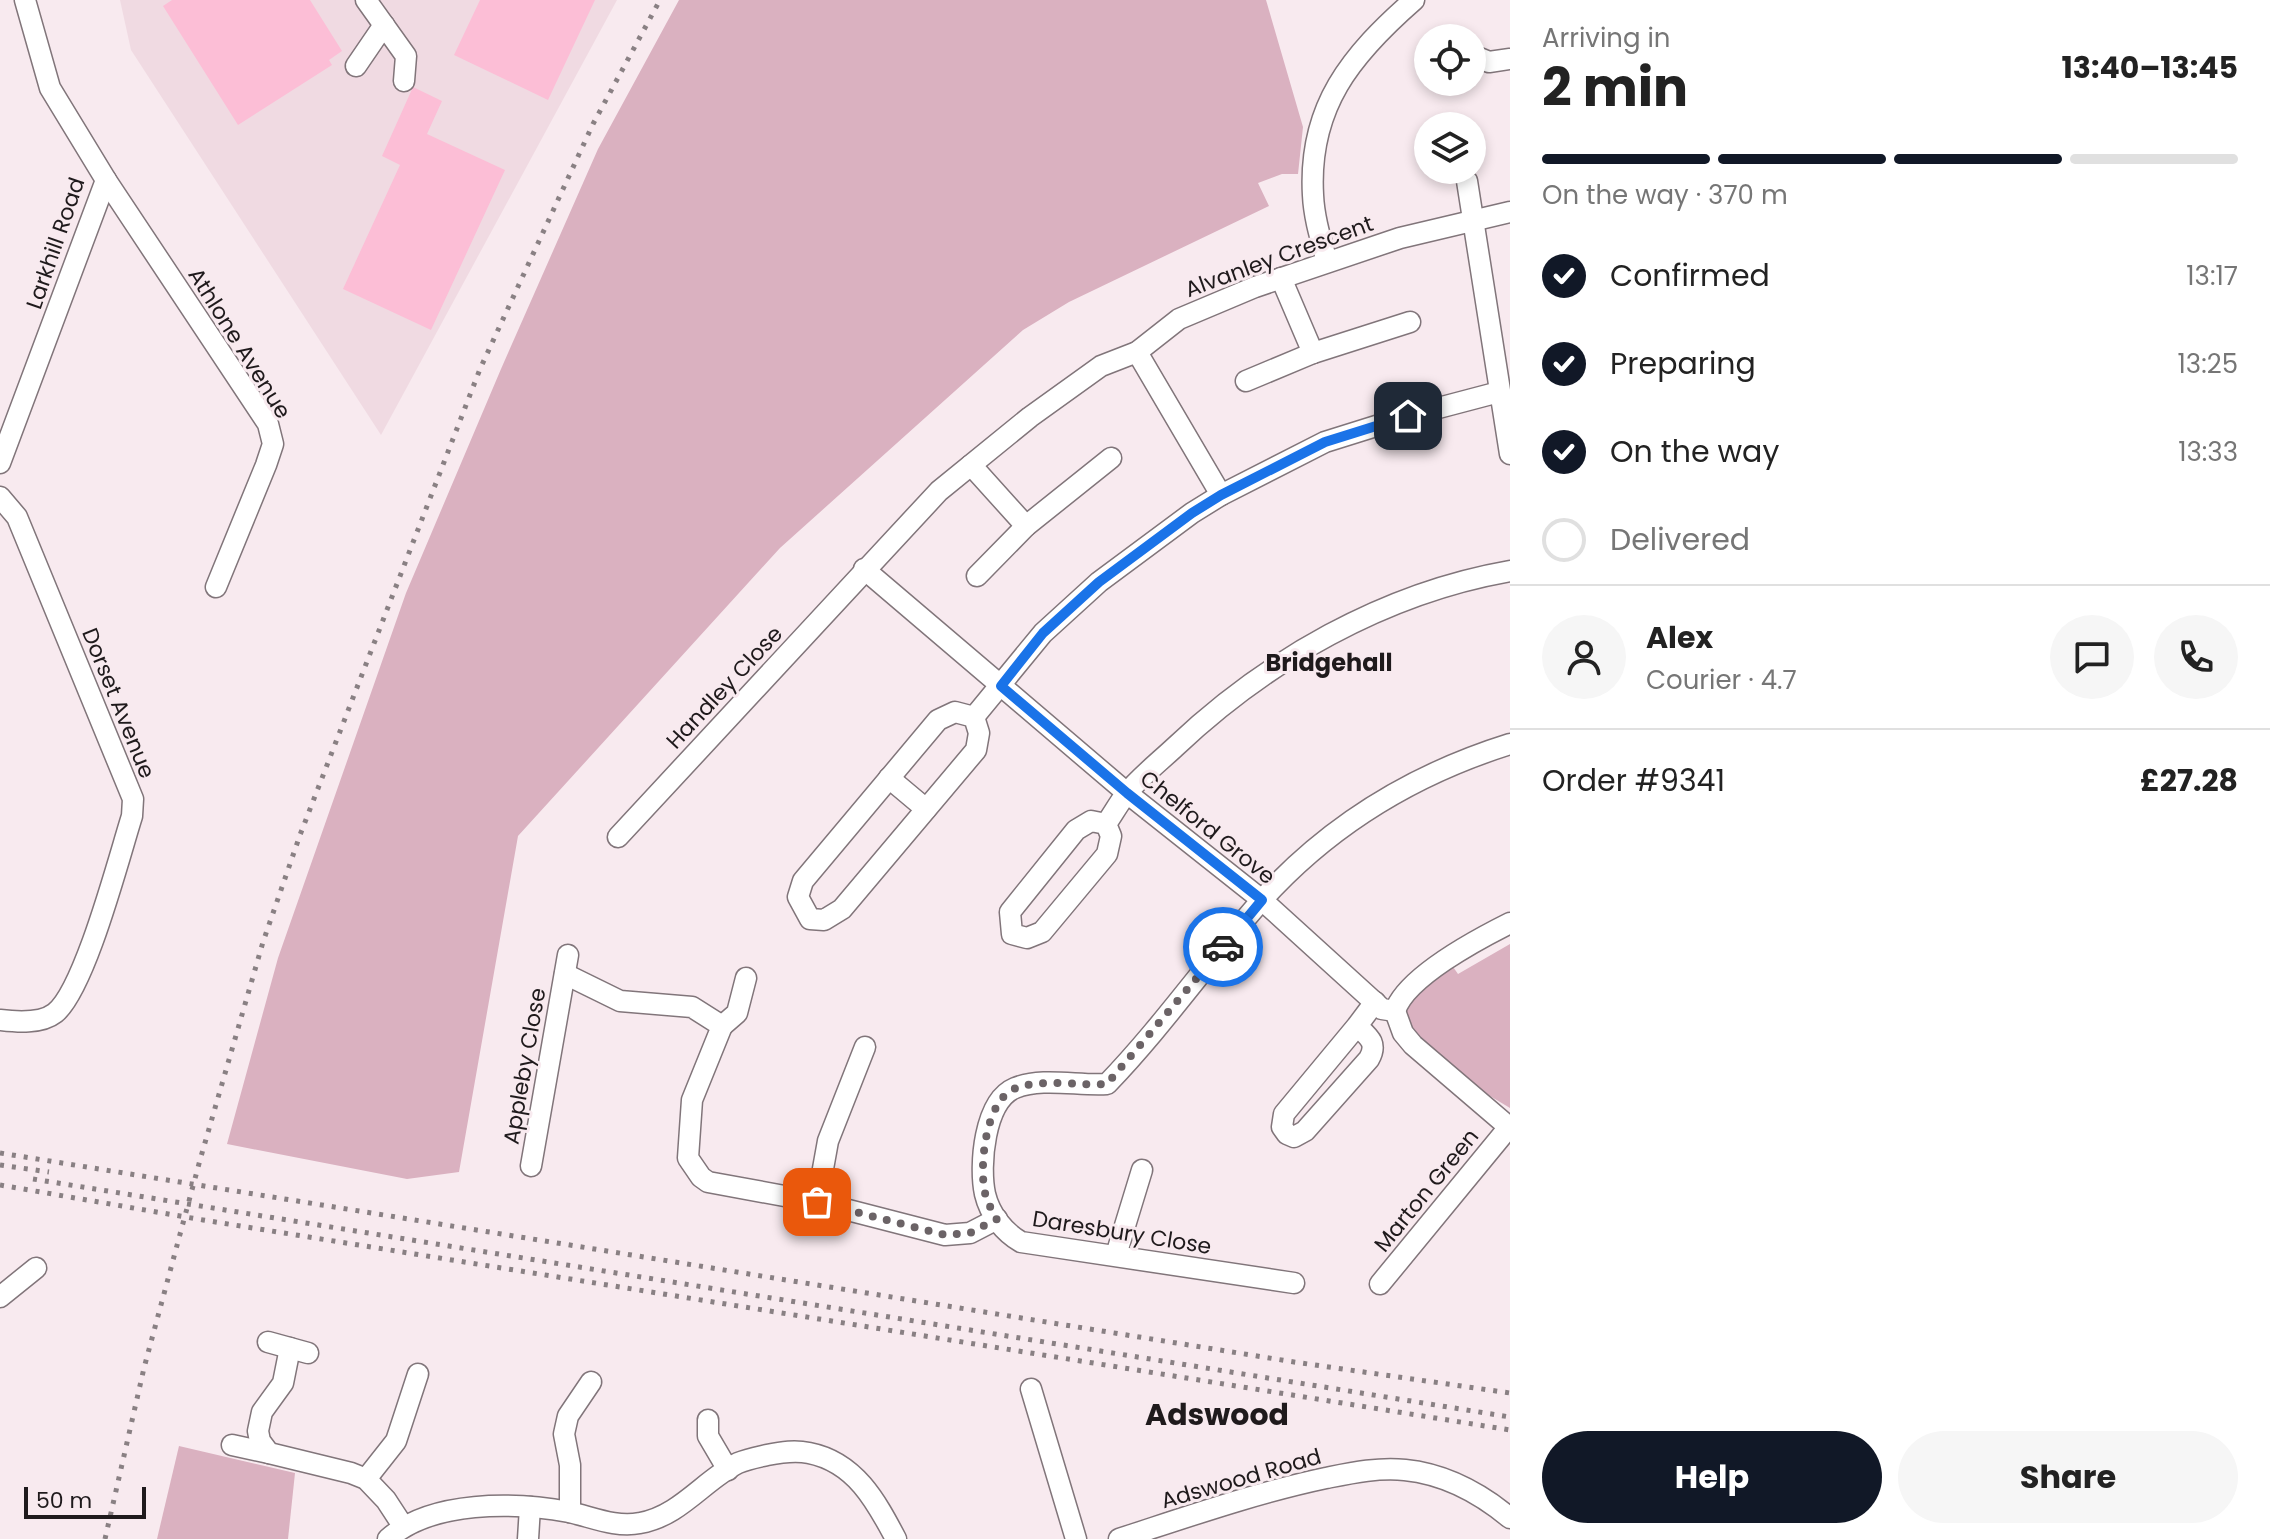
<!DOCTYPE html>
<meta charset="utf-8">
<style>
body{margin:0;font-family:Poppins,sans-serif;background:#f6f6f6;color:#222;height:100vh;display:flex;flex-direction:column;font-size:30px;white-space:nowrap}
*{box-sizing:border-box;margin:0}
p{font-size:26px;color:#767676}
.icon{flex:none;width:44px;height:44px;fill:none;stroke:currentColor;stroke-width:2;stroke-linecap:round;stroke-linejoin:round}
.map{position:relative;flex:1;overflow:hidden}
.drawer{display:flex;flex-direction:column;background:#fff;width:760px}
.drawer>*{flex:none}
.controls{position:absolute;left:1414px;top:24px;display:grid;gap:16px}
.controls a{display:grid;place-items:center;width:72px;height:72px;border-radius:50%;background:#fff;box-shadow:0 4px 12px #0003;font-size:40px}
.scale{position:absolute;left:24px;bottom:20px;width:122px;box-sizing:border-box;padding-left:8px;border:4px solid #1f1a1c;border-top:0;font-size:22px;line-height:28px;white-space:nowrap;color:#1f1a1c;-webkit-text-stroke:6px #f8eaef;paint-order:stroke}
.pin{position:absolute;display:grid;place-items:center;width:68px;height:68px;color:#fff;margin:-34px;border-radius:16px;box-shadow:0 4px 12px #0006}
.courier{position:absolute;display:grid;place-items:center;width:80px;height:80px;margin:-40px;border:6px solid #1a73e8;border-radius:50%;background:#fff;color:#222;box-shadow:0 2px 10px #0007}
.summary em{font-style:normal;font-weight:700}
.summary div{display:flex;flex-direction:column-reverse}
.summary{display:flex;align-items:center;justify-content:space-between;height:136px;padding:0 32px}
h1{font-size:52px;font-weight:700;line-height:60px}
.bar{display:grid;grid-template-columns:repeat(4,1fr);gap:12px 8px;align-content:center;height:96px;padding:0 32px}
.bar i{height:10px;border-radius:6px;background:#e0e0e0}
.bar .current{background:#111827}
.bar p{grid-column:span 4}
.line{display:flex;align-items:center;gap:20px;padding:0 32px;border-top:2px solid #e0e0e0}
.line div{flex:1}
.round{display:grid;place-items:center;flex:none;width:84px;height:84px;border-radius:42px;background:#f6f6f6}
ol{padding:0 32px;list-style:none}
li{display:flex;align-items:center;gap:24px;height:88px}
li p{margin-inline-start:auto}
li .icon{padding:8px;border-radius:50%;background:#111827;color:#fff;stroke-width:4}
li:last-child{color:#767676}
li i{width:44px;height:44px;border:4px solid #e0e0e0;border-radius:50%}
.button{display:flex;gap:16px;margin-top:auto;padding:16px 32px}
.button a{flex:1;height:92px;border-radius:48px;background:#111827;color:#fff;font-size:32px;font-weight:700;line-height:92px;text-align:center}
.button a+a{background:#f6f6f6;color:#222}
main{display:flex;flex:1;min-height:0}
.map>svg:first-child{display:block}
</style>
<main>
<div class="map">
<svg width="1510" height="1539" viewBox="0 0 1510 1539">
<rect width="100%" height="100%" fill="#f8eaef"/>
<path fill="#f0dae2" d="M 120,0 L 617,0 L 381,435 L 131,50 Z"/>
<g fill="#dab1c0">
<path d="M 679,0 L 1266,0 L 1303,127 L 1298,174 L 1282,174 L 1258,183 L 1269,206 L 1069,302 L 1023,330 L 780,548 L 518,836 L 459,1172 L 407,1179 L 227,1144 L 278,958 L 406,593 L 501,369 L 598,149 Z"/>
<path d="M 1510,944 L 1510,1108 L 1485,1093 L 1412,1031 L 1405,1012 L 1408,1000 L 1451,964 L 1458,974 Z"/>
<path d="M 179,1446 L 295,1473 L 288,1539 L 157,1539 Z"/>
</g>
<g fill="#fcbed6">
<path d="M 172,0 L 310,0 L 342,51 L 329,60 L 332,65 L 238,125 L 163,6 Z"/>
<path d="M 480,0 L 595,0 L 548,100 L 454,55 Z"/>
<path d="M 413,87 L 442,101 L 427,134 L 505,170 L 431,330 L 343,289 L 400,165 L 382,156 Z"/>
</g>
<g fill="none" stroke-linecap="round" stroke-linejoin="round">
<defs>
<g id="minor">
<path d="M 366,0 L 406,56 L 404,81"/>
<path d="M 1472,55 L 1489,62 L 1510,59"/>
<path d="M 356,66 L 384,25"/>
<path d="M 106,180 L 268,424 L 273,444 L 266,465 L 216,587"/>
<path d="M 1467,181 L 1510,454"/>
<path d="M 1327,262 C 1321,240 1314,218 1313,195 C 1308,107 1351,55 1414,0"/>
<path d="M 1281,278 L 1313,353"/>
<path d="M 1137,352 L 1221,495"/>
<path d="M 1246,381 L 1313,353 L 1410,322"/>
<path d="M 0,463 L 106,180 L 50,88 L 25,0"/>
<path d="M 971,465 L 1026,526"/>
<path d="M 0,497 L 17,517 L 133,799 L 132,816 C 119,857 85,989 55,1013 C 41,1024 17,1022 0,1020"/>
<path d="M 864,569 L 1127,793 L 1262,900 L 1382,1009 L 1395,1011"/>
<path d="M 977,576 L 1026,526 L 1111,458"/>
<path d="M 955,712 L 974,717 L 979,733 L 976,750 L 842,909 L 824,920 L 810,919 L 798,897 L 803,881 L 938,720 Z"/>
<path d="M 974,717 L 1043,633 L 1099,582 L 1192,513 L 1221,495 L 1325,442 L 1408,416 L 1499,392"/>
<path d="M 889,778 L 926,809"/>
<path d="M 1106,824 L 1091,821 L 1076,830 L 1010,912 L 1012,934 L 1027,938 L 1042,932 L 1107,854 L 1111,836 L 1106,824 C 1113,814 1119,803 1126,794 C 1140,777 1159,762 1175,747 C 1267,660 1384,593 1510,571"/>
<path d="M 618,837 L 939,491 L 1030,417 L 1101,366 L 1137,352 L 1179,319 L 1255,287 L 1400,238 L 1510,212"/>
<path d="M 565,974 L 620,1001 L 692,1007 L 722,1026 L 692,1100 L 688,1158 L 701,1177 L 708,1182 L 817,1202 L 945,1235 L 970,1233 L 997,1219"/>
<path d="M 1395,1011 L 1403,1033 L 1413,1045 L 1510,1128"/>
<path d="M 1395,1011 C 1406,977 1478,939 1510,923"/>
<path d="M 722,1026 L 737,1013 L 746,978"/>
<path d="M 1357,1026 L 1284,1114 L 1282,1127 L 1287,1134 L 1294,1137 L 1305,1131 L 1369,1059 C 1378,1043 1369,1037 1357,1026 L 1375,1002"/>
<path d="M 531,1166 L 568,955"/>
<path d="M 817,1202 L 828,1141 L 865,1047"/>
<path d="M 1116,1255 L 1142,1170"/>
<path d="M 1294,1283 L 1021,1242 C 1004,1232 990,1215 985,1194 C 979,1166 984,1101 1015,1088 C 1042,1077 1078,1086 1107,1084 C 1162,1027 1208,961 1260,902 C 1328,826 1414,774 1510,744"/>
<path d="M 1380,1284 L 1509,1127"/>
<path d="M 0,1297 L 36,1268"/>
<path d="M 268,1342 L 308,1353"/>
<path d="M 290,1348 L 283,1383 L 262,1412 L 258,1431 L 260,1441 L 269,1453 L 351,1473 L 366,1479 L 386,1500 L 403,1526"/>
<path d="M 1031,1389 L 1076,1539"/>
<path d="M 708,1420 L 708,1436 L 728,1470"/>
<path d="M 232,1445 L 269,1453"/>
<path d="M 366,1479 L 396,1441 L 418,1374"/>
<path d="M 570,1512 L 570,1465 L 564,1434 L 568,1416 L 591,1382"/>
<path d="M 388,1539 C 431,1500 515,1502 569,1512 C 592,1517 616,1528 640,1523 C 680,1516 704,1480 738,1463 C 747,1459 758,1457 767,1455 C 782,1452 795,1450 809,1453 C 855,1462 876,1501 896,1539"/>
<path d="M 528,1539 L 530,1507"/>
<path d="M 1119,1539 C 1187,1517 1255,1493 1326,1478 C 1351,1473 1379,1467 1405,1470 C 1445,1474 1480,1493 1510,1518"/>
</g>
</defs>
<use href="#minor" stroke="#81757a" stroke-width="23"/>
<use href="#minor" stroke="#fff" stroke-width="20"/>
<g stroke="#898083" stroke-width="5" stroke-dasharray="4 8" stroke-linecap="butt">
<path d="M 0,1153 L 1294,1362 L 1510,1393"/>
<path d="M 0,1165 L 49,1172"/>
<path d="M 33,1179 L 1510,1417"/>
<path d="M 0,1185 L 203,1220 L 1510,1430"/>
<path d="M 105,1539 L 144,1368 L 200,1160 L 263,942 L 300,835 L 480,369 L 593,124 L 660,0"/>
</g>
</g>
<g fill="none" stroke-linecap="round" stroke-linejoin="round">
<path stroke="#6b6366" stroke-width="8" stroke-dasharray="0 14.4" d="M 817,1202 L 945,1235 L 970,1233 L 997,1219 C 993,1212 988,1204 986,1197 C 978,1170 985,1101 1014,1089 C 1038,1078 1080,1086 1107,1084 L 1223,947"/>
<path stroke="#1a73e8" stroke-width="10" d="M 1223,947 L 1262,900 L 1127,793 L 1001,686 L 1043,633 L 1099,582 L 1192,513 L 1221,495 L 1325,442 L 1408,416"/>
</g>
<g text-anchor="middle" stroke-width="6" stroke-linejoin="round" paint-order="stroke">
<g font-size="22" fill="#1f1a1c" stroke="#f8eaef">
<text transform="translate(55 243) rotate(-71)" y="8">Larkhill Road</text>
<text transform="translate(1279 256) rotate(-20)" y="8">Alvanley Crescent</text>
<text transform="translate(240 343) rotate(58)" y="8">Athlone Avenue</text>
<text transform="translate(724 687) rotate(-47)" y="8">Handley Close</text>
<text transform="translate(119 703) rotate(68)" y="8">Dorset Avenue</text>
<text transform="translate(1208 827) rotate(39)" y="8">Chelford Grove</text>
<text transform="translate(524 1066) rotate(-80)" y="8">Appleby Close</text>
<text transform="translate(1426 1190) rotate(-51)" y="8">Marton Green</text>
<text transform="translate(1122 1232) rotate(9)" y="8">Daresbury Close</text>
<text transform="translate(1241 1478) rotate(-16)" y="8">Adswood Road</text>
</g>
<g font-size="24" font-weight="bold" fill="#1f1a1c" stroke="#f8eaef">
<text x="1329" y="671">Bridgehall</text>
</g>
<g font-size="30" font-weight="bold" fill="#1f1a1c" stroke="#f8eaef">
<text x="1217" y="1425">Adswood</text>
</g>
</g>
</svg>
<div class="controls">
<a><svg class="icon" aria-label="locate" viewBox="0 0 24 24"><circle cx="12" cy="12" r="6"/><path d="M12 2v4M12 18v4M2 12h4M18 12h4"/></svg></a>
<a><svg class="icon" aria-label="layers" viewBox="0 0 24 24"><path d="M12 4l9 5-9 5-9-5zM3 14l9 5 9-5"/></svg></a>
</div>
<div class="scale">50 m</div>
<div class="pin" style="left:817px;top:1202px;background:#ea580c"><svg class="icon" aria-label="bag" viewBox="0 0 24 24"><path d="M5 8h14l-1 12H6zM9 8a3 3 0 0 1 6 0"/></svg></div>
<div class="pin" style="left:1408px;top:416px;background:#1f2937"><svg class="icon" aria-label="home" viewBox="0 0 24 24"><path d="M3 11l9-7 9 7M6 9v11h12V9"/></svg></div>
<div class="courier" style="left:1223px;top:947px"><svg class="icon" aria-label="car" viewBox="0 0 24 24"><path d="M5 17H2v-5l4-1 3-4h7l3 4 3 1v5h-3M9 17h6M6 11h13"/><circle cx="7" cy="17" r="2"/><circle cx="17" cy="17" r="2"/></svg></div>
</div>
<section class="drawer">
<div class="summary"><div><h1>2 min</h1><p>Arriving in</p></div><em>13:40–13:45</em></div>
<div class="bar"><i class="current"></i><i class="current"></i><i class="current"></i><i></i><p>On the way · 370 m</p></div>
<ol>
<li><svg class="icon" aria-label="check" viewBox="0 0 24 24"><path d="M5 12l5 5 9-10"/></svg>Confirmed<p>13:17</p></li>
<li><svg class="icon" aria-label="check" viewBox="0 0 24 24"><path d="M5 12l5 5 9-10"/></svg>Preparing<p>13:25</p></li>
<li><svg class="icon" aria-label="check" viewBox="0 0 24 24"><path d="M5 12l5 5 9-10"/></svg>On the way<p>13:33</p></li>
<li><i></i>Delivered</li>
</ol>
<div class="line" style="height:144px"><a class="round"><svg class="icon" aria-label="person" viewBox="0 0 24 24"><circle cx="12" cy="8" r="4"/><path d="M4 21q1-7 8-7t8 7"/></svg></a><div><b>Alex</b><p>Courier · 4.7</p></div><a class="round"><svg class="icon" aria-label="chat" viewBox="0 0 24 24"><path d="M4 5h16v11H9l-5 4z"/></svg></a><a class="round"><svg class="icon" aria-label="phone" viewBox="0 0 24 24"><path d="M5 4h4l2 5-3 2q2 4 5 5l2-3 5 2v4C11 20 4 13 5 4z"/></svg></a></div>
<div class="line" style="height:104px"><div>Order #9341</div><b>£27.28</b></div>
<div class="button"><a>Help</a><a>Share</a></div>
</section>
</main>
